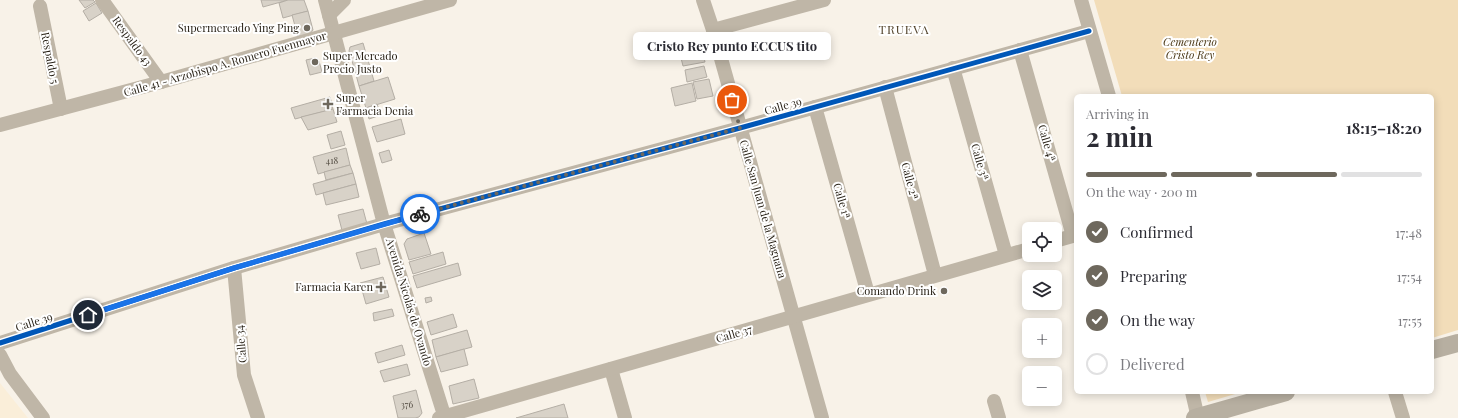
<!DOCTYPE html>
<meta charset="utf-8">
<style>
body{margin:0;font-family:"Playfair Display",serif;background:#f7f7f7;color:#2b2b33;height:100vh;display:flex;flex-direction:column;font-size:15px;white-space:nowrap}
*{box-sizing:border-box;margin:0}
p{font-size:13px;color:#7c7c81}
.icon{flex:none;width:22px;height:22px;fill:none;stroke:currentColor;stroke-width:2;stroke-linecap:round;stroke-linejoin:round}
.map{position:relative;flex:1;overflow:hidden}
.side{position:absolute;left:1074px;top:94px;width:360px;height:300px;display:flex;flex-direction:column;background:#fff;border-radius:6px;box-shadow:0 2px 10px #0003}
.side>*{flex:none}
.tools{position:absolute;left:1022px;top:222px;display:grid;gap:8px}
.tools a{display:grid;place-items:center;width:40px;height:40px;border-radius:6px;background:#fff;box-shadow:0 2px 10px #0003;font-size:20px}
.pin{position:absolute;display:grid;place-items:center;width:34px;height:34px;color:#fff;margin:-17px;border:2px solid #fff;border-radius:50%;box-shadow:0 1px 4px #0007}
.courier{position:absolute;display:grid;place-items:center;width:40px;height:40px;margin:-20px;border:3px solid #1a73e8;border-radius:50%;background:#fff;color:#222;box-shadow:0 1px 5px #0007}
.bubble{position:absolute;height:28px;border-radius:6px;background:#fff;box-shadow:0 2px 10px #0003;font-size:13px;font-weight:700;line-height:28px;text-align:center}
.overview em{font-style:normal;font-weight:700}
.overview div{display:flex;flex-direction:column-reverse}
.overview{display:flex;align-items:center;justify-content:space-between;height:68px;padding:0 12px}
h1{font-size:26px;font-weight:700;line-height:30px}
.bar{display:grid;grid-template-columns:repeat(4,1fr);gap:6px 4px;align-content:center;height:48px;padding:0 12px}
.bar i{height:5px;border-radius:3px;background:#e1e1e2}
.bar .current{background:#6e685d}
.bar p{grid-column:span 4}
ol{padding:0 12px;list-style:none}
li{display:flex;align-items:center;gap:12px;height:44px}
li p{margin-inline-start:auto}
li .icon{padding:4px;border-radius:50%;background:#6e685d;color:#fff;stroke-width:4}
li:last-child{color:#7c7c81}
li i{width:22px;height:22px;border:2px solid #e1e1e2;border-radius:50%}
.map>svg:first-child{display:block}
</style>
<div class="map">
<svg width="1458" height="418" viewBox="0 0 1458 418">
<rect width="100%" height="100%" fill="#f8f2e8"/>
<path fill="#faeed9" d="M 0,383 L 28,418 L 0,418 Z"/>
<g fill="#f2ddb9">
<path d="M 1094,0 L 1458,0 L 1458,330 L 1432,338 L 1432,96 L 1122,96 Z"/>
<path d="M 1205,392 L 1242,392 L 1208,402 Z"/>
</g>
<g fill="#d8d2c8" stroke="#b4aea5">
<path d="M 79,0 L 93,0 L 95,2 L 85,8 Z"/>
<path d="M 261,0 L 288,0 L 263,7 Z"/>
<path d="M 288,0 L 304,0 L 308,11 L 283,18 L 279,3 Z"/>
<path d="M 96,3 L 102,13 L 89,21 L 83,11 Z"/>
<path d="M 308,11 L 313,30 L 310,34 L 298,37 L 292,15 Z"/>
<path d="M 363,43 L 370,67 L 355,71 L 349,51 L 350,47 Z"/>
<path d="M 703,53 L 705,62 L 683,66 L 681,58 Z"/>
<path d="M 315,58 L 319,61 L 322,72 L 310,75 L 306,60 Z"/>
<path d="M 704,66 L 707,77 L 687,82 L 685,70 Z"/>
<path d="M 370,67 L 374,81 L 359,86 L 355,71 Z"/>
<path d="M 388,77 L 395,99 L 366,108 L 359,86 Z"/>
<path d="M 709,79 L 713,96 L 697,99 L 693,82 Z"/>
<path d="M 692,83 L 696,101 L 675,106 L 671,88 Z"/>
<path d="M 330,97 L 333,109 L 295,119 L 291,108 Z"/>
<path d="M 377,104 L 381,115 L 369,119 L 366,108 Z"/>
<path d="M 333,109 L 337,122 L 308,130 L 301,117 Z"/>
<path d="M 401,119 L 405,134 L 377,142 L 372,127 Z"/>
<path d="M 341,131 L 345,145 L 331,149 L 327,135 Z"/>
<path d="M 346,148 L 350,165 L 318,174 L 313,157 Z"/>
<path d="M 389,150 L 392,160 L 382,163 L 379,153 Z"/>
<path d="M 350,165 L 353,173 L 326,180 L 324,172 Z"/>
<path d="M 353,173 L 356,184 L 316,195 L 313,184 Z"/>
<path d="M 356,184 L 359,197 L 326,205 L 323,193 Z"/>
<path d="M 363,209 L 367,224 L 343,234 L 338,215 Z"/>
<path d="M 424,233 L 431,254 L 409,260 L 404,244 L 407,239 Z"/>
<path d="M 376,248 L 380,264 L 361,269 L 356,253 Z"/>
<path d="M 443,252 L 446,264 L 413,274 L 409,262 Z"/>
<path d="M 458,263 L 461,275 L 417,288 L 413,276 Z"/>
<path d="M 383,277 L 389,297 L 366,304 L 360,283 Z"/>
<path d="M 431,297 L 432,301 L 426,303 L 425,298 Z"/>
<path d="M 392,309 L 394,316 L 374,321 L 373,313 Z"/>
<path d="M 453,314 L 457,327 L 431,335 L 427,322 Z"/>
<path d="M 467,330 L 472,347 L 436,357 L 432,340 Z"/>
<path d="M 402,345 L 405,355 L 378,363 L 375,353 Z"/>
<path d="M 464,349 L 468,365 L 441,372 L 436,357 Z"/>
<path d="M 407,364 L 410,375 L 384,382 L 380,371 Z"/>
<path d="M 474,379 L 479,398 L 453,404 L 449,386 Z"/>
<path d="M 416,390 L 422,413 L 419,417 L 415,418 L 398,418 L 393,396 Z"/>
<path d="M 564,404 L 568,418 L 516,418 Z"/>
</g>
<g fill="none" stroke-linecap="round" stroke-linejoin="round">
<g stroke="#bfb6a7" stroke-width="14">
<path d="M 102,0 L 161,82"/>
<path d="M 325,0 L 384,224 L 445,418"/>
<path d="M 703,0 L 713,30 L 822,418"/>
<path d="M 1081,0 L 1109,96"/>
<path d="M 40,6 L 61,109"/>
<path d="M 329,15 L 344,0"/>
<path d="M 713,30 L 824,0"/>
<path d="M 1020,50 L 1073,236"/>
<path d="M 953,68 L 1006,255"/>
<path d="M 885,87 L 935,275"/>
<path d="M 815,107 L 868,294"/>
<path d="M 0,125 L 161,82 L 450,0"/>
<path d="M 1055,241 L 1076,235"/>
<path d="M 234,268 L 244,375 L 258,418"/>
<path d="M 0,343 L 234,268 L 384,224 L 740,128 L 1089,31"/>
<path d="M 0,355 L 10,374 L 43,418"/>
<path d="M 611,369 L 625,418"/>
<path d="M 1192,392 L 1198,418"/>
<path d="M 1395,392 L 1403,418"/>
<path d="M 994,401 L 999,418"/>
<path d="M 439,418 L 1029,249"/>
</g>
<g stroke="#b7afa1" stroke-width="18">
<path d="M 1432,350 L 1458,343"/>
<path d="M 1195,418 L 1286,392"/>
</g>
<defs>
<path id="cycleway" d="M 0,343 L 234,268 L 384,224 L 740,128 L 1089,31"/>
</defs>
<use href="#cycleway" stroke="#fff" stroke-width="8"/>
<use href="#cycleway" stroke="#0057b8" stroke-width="5"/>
</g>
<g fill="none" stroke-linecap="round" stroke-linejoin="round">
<path stroke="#6e685d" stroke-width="4" stroke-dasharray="0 7.2" d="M 420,214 L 740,128 L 732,100"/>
<path stroke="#1a73e8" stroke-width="5" d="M 88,315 L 234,268 L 420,214"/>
</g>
<g fill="#6e685d" stroke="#fff" stroke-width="1.5">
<circle cx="307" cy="28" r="4"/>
<circle cx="315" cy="62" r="4"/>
<path d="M326 98h4v4h4v4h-4v4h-4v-4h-4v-4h4z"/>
<path d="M379 281h4v4h4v4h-4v4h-4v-4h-4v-4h4z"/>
<circle cx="944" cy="291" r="4"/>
</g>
<g text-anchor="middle" stroke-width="4" stroke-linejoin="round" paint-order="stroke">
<g font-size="9" fill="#514a40">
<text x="332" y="164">418</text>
<text x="407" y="408">376</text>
</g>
<g font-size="11" fill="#241d12" stroke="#fff" text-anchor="end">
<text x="299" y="32">Supermercado Ying Ping</text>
<text x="323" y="60" text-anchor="start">Super Mercado<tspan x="323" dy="13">Precio Justo</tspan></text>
<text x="336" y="102" text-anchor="start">Super<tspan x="336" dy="13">Farmacia Denia</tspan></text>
<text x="373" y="291">Farmacia Karen</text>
<text x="936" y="295">Comando Drink</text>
</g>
<g font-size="11" fill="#241d12" stroke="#fff">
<text transform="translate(132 41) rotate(54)" y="4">Respaldo 43</text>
<text transform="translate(50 58) rotate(79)" y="4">Respaldo 5</text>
<text transform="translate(225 64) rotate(-16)" y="4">Calle 41 - Arzobispo A. Romero Fuenmayor</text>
<text transform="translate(783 106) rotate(-16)" y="4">Calle 39</text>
<text transform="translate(1047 143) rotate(74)" y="4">Calle 4ª</text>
<text transform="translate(980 162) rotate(74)" y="4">Calle 3ª</text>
<text transform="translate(910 181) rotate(75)" y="4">Calle 2ª</text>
<text transform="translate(842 201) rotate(74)" y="4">Calle 1ª</text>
<text transform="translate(763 209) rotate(74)" y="4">Calle San Juan de la Maguana</text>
<text transform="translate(409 302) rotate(73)" y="4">Avenida Nicolás de Ovando</text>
<text transform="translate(34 322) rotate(-18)" y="4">Calle 39</text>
<text transform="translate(734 334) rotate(-16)" y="4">Calle 37</text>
<text transform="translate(241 344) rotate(-95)" y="4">Calle 34</text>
</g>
<g font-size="11" font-style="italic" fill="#493614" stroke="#fff">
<text x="1190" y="46">Cementerio<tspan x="1190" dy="13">Cristo Rey</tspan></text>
</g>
<g font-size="12" letter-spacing="1" fill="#504129" stroke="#fff">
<text x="904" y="34">TRUEVA</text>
</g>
</g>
</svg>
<div class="tools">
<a><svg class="icon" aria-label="locate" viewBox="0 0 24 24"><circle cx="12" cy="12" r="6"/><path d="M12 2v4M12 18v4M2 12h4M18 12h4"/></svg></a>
<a><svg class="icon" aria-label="layers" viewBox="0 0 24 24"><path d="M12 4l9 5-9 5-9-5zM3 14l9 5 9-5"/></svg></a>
<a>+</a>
<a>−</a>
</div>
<div class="pin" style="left:732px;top:100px;background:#ea580c"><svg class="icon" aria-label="bag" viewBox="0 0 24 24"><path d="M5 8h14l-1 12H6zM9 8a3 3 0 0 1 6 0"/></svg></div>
<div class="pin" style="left:88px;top:315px;background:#1f2937"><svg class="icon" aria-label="home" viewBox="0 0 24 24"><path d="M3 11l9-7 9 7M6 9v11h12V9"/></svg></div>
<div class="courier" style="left:420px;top:214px"><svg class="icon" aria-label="bike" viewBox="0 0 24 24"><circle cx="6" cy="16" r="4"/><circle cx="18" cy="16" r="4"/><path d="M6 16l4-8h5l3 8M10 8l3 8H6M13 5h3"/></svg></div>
<div class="bubble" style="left:633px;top:32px;width:198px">Cristo Rey punto ECCUS tito</div>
<section class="side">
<div class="overview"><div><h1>2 min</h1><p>Arriving in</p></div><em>18:15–18:20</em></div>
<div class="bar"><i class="current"></i><i class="current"></i><i class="current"></i><i></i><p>On the way · 200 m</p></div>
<ol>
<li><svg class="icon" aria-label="check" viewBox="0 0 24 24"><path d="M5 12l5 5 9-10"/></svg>Confirmed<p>17:48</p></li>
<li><svg class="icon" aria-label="check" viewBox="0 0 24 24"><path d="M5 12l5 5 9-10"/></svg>Preparing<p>17:54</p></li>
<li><svg class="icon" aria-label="check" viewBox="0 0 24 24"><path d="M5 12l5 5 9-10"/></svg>On the way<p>17:55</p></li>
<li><i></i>Delivered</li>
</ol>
</section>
</div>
